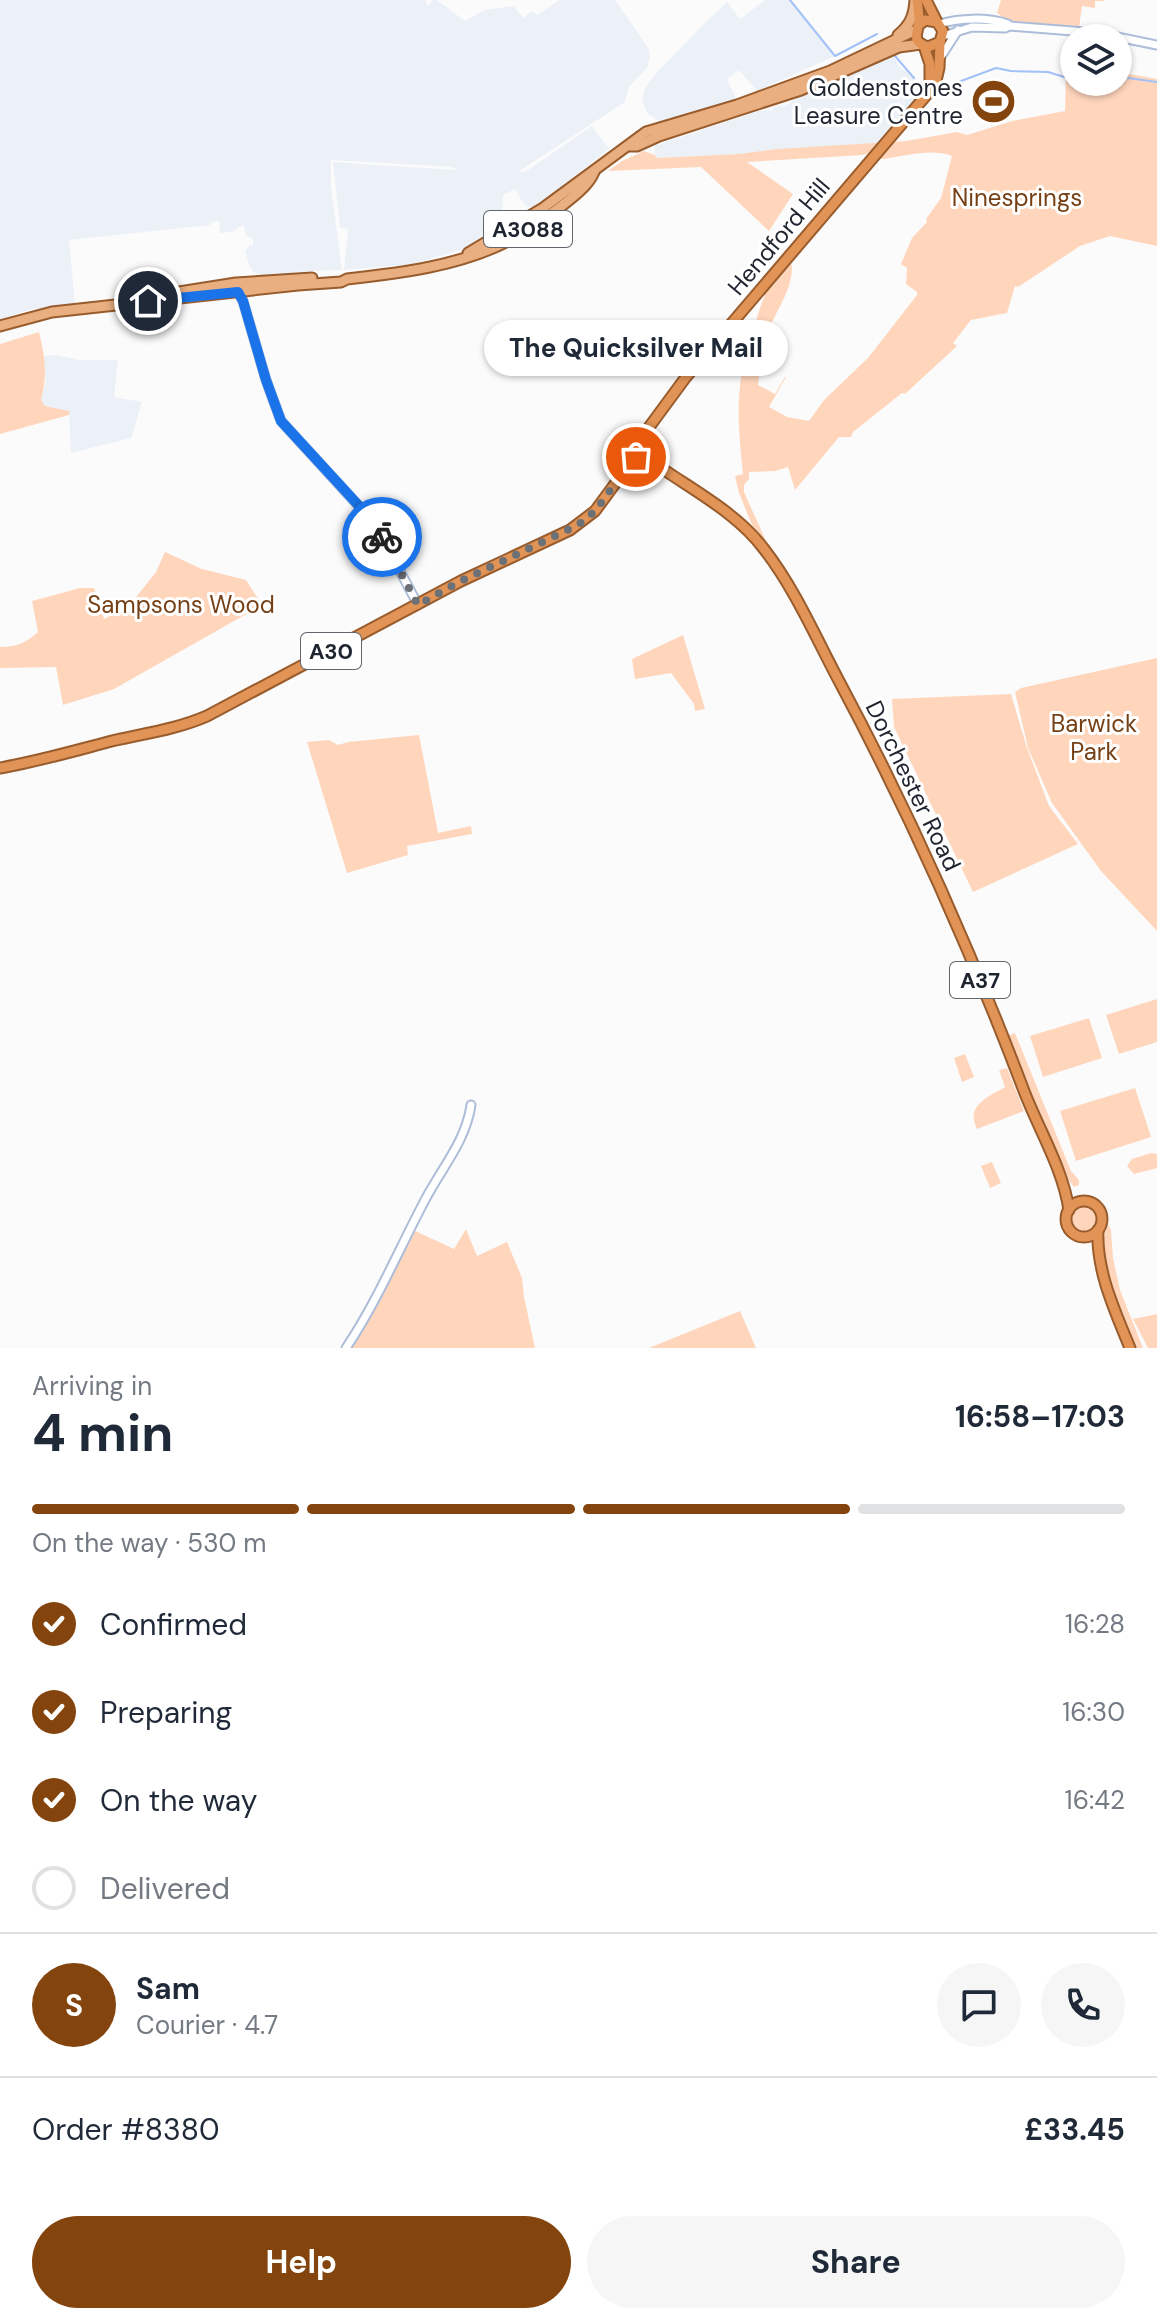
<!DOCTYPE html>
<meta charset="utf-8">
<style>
body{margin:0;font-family:"DM Sans",sans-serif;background:#f6f6f7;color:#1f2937;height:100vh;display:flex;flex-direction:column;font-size:30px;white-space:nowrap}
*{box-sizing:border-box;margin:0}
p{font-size:26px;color:#747a83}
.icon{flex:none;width:44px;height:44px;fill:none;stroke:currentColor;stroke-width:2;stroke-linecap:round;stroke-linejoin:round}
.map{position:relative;height:1348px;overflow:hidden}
.side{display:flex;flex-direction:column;background:#fff;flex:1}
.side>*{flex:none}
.controls{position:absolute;left:1060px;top:24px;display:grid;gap:16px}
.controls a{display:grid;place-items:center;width:72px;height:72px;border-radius:50%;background:#fff;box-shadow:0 2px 6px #0004;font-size:40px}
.pin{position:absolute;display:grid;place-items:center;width:68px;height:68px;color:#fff;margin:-34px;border:4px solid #fff;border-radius:50%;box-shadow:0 2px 8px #0007}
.courier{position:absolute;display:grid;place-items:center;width:80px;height:80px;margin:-40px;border:6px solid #1a73e8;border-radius:50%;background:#fff;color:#222;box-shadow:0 2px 10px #0007}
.bubble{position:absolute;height:56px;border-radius:28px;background:#fff;box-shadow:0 2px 6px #0004;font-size:26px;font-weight:700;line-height:56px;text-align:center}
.summary em{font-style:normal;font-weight:700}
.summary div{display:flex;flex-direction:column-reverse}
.summary{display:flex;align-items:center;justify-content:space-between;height:136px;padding:0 32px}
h1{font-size:52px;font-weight:700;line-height:60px}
.bar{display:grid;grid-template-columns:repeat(4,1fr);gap:12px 8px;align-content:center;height:96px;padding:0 32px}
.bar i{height:10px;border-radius:6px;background:#e0e1e3}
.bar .on{background:#84440d}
.bar p{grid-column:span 4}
.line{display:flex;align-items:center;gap:20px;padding:0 32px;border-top:2px solid #e0e1e3}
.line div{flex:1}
.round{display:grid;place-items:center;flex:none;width:84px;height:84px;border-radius:42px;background:#f6f6f7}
ol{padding:0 32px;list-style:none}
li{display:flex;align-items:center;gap:24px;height:88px}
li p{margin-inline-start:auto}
li .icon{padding:8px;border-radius:50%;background:#84440d;color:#fff;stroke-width:4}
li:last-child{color:#747a83}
li i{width:44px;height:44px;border:4px solid #e0e1e3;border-radius:50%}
.cta{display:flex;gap:16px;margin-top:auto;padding:16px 32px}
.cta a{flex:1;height:92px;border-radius:48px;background:#84440d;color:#fff;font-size:32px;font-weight:700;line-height:92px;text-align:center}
.cta a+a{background:#f6f6f7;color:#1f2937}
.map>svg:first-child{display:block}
</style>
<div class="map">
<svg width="1157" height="1348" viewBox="0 0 1157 1348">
<rect width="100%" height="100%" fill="#fbfbfb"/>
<g fill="#ecf1f8">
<path d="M 0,0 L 425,0 L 428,6 L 433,0 L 437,0 L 465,21 L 484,10 L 514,6 L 523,18 L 532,11 L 537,15 L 559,0 L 615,0 L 649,49 L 650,57 L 647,68 L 629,87 L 625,102 L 518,172 L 525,172 L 592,126 L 609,149 L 549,196 L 532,207 L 527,207 L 523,203 L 515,189 L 503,195 L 502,222 L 463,249 L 413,264 L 344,270 L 348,229 L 340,228 L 333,162 L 457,170 L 452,167 L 331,160 L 331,188 L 342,270 L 306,271 L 264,276 L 259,274 L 253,272 L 249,265 L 245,251 L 250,245 L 253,245 L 253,239 L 246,236 L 244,226 L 237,227 L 237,229 L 231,232 L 220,233 L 219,221 L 211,222 L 210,225 L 69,240 L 75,303 L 36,310 L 35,308 L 0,319 Z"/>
<path d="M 765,0 L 790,0 L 835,56 L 757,91 L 739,70 L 727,79 L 737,101 L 668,122 L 660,122 L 648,114 L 642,101 L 645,88 L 658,71 L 704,24 L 727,2 L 740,19 Z"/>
<path d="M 893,55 L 899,66 L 923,85 L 909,109 L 879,143 L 740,154 L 655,158 L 654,146 L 759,111 L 773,110 L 773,108 L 782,105 L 783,107 L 797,98 Z"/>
<path d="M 56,355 L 80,360 L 118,360 L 114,397 L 142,402 L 131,438 L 71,453 L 69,412 L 45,406 L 41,400 L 46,382 L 44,356 Z"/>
</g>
<g fill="#ffd6bc">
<path d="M 1001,0 L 1104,0 L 1104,1 L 1095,1 L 1095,8 L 1082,6 L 1079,28 L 1008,21 L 997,13 Z"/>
<path d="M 1118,72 L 1157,79 L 1157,246 L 1110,236 L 1080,246 L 1018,287 L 1015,286 L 1007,313 L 971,320 L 953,343 L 957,346 L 905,394 L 902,393 L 853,432 L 851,437 L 839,437 L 795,490 L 788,467 L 775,471 L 749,472 L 749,479 L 744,485 L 744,492 L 766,541 L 752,525 L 739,493 L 735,476 L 743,474 C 738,424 734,386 751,338 C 756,324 758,310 765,296 L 764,292 L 788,263 L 792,265 C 793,291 775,311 767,335 C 761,351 760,368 758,385 L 775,394 L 785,377 L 786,377 L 769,407 L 787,417 L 809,421 L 824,400 L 868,358 L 917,295 L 917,292 L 906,284 L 907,268 L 901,264 L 912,238 L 927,222 L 926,219 L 941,198 L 952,156 C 932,148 905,156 884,159 L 879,159 L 870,153 L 862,155 L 747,162 L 793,194 L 769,231 L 701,167 L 608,171 L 622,161 L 644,151 L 655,155 L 656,158 L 739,154 L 777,149 L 906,141 L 957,132 L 967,135 L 1012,121 L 1065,111 L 1066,75 L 1074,75 L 1074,82 L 1118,82 Z"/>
<path d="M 39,332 C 45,358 48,375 41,400 L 45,406 L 69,411 L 69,415 L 0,434 L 0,344 Z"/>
<path d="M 165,552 L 202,569 L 246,580 L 262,605 L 114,689 L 63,705 L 56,667 L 0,668 L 0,647 C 16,647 26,643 38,632 L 32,601 L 80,588 L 94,588 L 104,619 L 129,606 L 156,572 Z"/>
<path d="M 683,635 L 705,709 L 695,711 L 694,704 L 671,673 L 635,679 L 632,659 Z"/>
<path d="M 1157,658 L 1157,931 L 1101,871 L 1052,803 L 1028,748 L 1015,692 L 1021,688 Z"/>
<path d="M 1011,694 L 1026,745 L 1049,806 L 1078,844 L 973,892 L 894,727 L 892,699 Z"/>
<path d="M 419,735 L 438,833 L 471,826 L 472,834 L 407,846 L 408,855 L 347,873 L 307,742 L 329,740 L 338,745 L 348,742 Z"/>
<path d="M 1157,999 L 1157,1042 L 1119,1054 L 1106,1015 Z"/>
<path d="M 1089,1018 L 1102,1058 L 1043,1077 L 1030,1036 Z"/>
<path d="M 1015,1033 L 1071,1171 L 1079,1180 L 1079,1185 L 1074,1187 L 1068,1179 L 1007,1036 Z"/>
<path d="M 965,1054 L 974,1077 L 962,1082 L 954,1058 Z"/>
<path d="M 1007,1068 L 1024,1111 L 977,1129 C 965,1106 988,1097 1005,1087 L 999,1070 Z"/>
<path d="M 1135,1088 L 1151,1137 L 1076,1161 L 1060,1111 Z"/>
<path d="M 1151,1153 L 1157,1154 L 1157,1168 L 1134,1174 L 1127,1166 L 1132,1159 Z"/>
<path d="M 992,1162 L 1001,1183 L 990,1188 L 981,1166 Z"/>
<circle cx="1085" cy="1218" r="13"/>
<path d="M 1109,1225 L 1111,1230 L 1113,1258 L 1120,1290 L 1143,1348 L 1132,1348 C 1123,1322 1090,1247 1109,1225 Z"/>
<path d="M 466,1229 L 477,1256 L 507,1242 L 522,1278 L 524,1297 L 535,1348 L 352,1348 L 413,1230 L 454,1249 Z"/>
<path d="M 740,1311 L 756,1348 L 649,1348 Z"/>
<path d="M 1157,1314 L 1157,1348 L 1148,1348 L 1133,1319 Z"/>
</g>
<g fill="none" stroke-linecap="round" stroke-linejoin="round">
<g stroke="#a2c1f8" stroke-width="2">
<path d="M 790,0 L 835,56 L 877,34"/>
<path d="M 895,56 L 914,78"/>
<path d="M 1118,73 L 1125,74 L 1128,78 L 1157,82"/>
<path d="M 942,85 L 953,84 L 996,68 L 1011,71 L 1048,72 L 1064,77 L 1074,76"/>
</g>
<defs>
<g id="tertiary">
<path d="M 939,24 C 960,18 987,17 1008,24"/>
<path d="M 943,36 L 972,27 L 1005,28 L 1009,26 L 1098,33 L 1157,45"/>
<path d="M 940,58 L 958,30"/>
<path d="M 238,292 L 243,301 L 266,380 L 281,421 L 375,524 L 418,605"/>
<path d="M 346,1348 C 377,1302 399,1249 425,1200 C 441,1169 466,1141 471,1105"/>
</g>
<g id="primary">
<path d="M 898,35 C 910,25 914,16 915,0"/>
<path d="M 630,146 L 637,146 L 659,136 L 801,90 L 899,47 L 921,44"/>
<path d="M 468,253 L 543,208 L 646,132 L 737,105 L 830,71 L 916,30"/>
<path d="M 160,295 L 236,283 L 312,278"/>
<path d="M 0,326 L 52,312 L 298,285 L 341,282 L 347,279 C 401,273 459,266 508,241 C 525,232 540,221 555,211 C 568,201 588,187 594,172"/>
</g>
<g id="trunk">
<path d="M 917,0 C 918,7 919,14 919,20 C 918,34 910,41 928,47 L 940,42 L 943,31 L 937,22 L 925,20 L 919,25"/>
<path d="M 926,0 L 937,22"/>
<path d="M 924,46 L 930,64 L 930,89"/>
<path d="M 640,454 L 646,459 L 641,465 L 635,460 L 640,454 L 644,434 L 686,377 L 935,85 L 939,68 L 940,42"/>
<path d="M 646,460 L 660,467 C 696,492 738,514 764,549 C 795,589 816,638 839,681 C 910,814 971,951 1024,1091 C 1039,1130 1063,1169 1069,1210"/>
<path d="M 0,768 C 40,761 77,750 116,740 C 147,733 177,729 207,716 L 461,581 L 570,530 L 595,511 L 620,477 L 636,463"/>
<circle cx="1084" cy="1219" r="18"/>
<path d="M 1098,1230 C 1096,1271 1115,1311 1130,1348"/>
</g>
</defs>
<use href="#tertiary" stroke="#adbdd9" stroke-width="11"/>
<use href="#primary" stroke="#995c2d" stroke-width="13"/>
<use href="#trunk" stroke="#995c2d" stroke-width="13"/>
<use href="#tertiary" stroke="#fff" stroke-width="7"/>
<use href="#primary" stroke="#e9af80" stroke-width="9"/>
<use href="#trunk" stroke="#e29456" stroke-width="9"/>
</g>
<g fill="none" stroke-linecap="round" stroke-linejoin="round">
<path stroke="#6c7077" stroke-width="8" stroke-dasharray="0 14.4" d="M 382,537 L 418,605 L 461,581 L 578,525 L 595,511 L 620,477 L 636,463 L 641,465 L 645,462 L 643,455 L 639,454 L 636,457"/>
<path stroke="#1a73e8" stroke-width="10" d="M 148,301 L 238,292 L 243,301 L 266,380 L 281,421 L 373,521 L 382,537"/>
</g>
<defs>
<symbol id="stadium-disc" viewBox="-11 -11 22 22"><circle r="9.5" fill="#84440d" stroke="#fff"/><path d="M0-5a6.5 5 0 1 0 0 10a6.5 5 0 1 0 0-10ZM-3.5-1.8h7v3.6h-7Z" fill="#fff"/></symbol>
</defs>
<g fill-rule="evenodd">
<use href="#stadium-disc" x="968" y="76" width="51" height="51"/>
</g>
<g text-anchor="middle" stroke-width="6" stroke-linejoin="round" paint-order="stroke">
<g fill="#fff" stroke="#62666e" stroke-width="2">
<rect x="484" y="211" width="88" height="36" rx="6"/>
<rect x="301" y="633" width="60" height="36" rx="6"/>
<rect x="950" y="962" width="60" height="36" rx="6"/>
</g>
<g font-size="22" font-weight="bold" fill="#1f2530">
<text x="528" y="237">A3088</text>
<text x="331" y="659">A30</text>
<text x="980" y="988">A37</text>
</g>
<g font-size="24" fill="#1f2530" stroke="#fff" text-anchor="end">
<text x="963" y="96">Goldenstones<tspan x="963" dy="28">Leasure Centre</tspan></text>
</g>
<g font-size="24" fill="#764016" stroke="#fff">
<text x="1017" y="206">Ninesprings</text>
<text x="181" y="613">Sampsons Wood</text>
<text x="1094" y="732">Barwick<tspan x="1094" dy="28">Park</tspan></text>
</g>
<g font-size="24" fill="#1f2530" stroke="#fff">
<text transform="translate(779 237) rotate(-50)" y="8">Hendford Hill</text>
<text transform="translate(913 786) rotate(64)" y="8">Dorchester Road</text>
</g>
</g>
</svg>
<div class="controls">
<a><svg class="icon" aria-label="layers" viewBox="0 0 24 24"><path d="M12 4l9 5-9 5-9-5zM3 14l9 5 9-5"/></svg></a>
</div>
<div class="pin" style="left:636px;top:457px;background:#ea580c"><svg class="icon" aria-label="bag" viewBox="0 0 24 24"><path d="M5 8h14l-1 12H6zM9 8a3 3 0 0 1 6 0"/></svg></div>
<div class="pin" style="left:148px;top:301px;background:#1f2937"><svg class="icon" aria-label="home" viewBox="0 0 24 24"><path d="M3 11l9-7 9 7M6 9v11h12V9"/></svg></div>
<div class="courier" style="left:382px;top:537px"><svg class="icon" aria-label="bike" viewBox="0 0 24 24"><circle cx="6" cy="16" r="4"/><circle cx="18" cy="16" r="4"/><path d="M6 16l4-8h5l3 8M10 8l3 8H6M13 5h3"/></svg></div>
<div class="bubble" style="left:484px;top:320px;width:304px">The Quicksilver Mail</div>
</div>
<section class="side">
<div class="summary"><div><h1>4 min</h1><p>Arriving in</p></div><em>16:58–17:03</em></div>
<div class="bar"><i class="on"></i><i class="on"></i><i class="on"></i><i></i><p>On the way · 530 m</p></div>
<ol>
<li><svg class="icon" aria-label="check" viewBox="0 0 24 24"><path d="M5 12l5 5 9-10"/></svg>Confirmed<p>16:28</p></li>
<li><svg class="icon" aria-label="check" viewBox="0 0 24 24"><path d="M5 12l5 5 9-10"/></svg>Preparing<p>16:30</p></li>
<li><svg class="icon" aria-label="check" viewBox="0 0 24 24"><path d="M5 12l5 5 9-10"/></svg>On the way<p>16:42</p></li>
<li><i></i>Delivered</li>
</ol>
<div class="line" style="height:144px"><b class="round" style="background:#84440d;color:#fff">S</b><div><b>Sam</b><p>Courier · 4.7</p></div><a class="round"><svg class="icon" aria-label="chat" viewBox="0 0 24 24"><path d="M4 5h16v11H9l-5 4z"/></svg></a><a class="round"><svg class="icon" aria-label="phone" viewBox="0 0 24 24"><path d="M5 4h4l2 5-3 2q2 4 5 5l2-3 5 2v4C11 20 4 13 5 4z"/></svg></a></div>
<div class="line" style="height:104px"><div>Order #8380</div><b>£33.45</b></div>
<div class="cta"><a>Help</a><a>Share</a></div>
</section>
